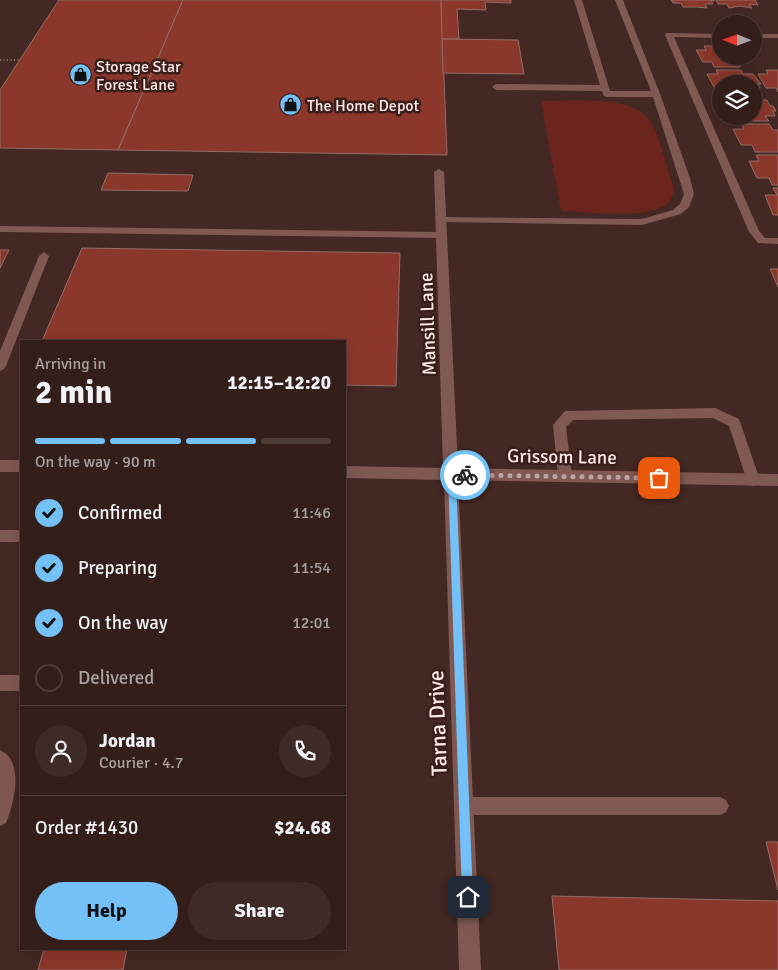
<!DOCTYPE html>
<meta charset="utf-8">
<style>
body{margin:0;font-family:Signika,sans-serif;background:#3e2b27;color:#f1f3f6;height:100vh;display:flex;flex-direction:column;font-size:19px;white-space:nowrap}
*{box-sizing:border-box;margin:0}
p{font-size:16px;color:#a9a2a2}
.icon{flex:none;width:28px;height:28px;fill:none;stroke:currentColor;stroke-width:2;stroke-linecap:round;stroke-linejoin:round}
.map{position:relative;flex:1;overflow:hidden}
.drawer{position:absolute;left:20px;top:340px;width:326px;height:610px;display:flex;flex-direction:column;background:#331e1a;border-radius:0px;box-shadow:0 5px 20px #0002,0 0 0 1px #4e3c39}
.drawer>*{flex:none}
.needle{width:32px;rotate:271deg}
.fabs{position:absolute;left:712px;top:15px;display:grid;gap:10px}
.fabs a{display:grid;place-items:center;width:50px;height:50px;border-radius:50%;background:#331e1a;box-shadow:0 5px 20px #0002,0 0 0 1px #4e3c39;font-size:25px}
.pin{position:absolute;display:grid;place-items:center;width:42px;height:42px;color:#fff;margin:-21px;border-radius:10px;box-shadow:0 2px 8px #0006}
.courier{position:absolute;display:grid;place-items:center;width:50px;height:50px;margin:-25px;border:4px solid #73c1f6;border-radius:50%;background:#fff;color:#222;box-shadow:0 1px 6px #0007}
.overview em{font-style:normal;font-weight:800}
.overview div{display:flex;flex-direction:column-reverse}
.overview{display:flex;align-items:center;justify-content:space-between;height:85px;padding:0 15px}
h1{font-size:32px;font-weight:800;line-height:38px}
.bar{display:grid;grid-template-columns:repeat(4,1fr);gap:8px 5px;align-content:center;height:60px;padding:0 15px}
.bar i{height:6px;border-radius:4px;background:#4e3c39}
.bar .selected{background:#73c1f6}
.bar p{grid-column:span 4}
.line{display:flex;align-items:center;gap:12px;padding:0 15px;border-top:1px solid #4e3c39}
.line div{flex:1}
.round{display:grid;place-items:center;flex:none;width:52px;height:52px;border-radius:26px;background:#3e2b27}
ol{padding:0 15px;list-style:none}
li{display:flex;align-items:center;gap:15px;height:55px}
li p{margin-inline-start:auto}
li .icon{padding:5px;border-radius:50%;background:#73c1f6;color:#111;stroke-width:4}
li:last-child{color:#a9a2a2}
li i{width:28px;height:28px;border:2px solid #4e3c39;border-radius:50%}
.primary-button{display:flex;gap:10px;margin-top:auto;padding:10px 15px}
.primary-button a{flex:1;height:58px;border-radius:30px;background:#73c1f6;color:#111;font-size:20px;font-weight:800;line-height:58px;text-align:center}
.primary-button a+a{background:#3e2b27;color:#f1f3f6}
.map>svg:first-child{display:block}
</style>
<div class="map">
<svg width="778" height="970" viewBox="0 0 778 970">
<rect width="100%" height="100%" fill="#442823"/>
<path fill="#6c251c" d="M 541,101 C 572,102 637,92 653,126 C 662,145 667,168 674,189 C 673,196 670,204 662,207 C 640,218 587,212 561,211 Z"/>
<g fill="#8c372b" stroke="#916f69">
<path d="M 59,0 L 183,0 L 118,150 L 0,148 L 0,90 Z"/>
<path d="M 183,0 L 441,0 L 447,155 L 118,150 Z"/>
<path d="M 441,0 L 511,0 L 511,3 L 485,2 L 486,10 L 457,9 L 459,39 L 442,39 Z"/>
<path d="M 671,0 L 714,0 L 714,1 L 711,0 L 713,4 L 705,4 L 707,8 L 696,7 L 683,7 L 681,3 L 673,3 Z"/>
<path d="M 716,0 L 755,0 L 758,5 L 749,4 L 752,8 L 740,6 L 729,8 L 727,4 L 718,4 Z"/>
<path d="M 442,39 L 518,40 L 524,74 L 443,73 Z"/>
<path d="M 704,46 L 721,46 L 721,56 L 743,56 L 746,62 L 737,62 L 740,67 L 714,67 L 712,62 L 703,62 L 696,50 L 706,50 Z"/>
<path d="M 716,70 L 741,70 L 743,74 L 753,74 L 761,84 L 758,84 L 760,88 L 754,88 L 754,84 L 721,84 L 721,88 L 714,87 L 707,74 L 718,74 Z"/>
<path d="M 766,70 L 778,70 L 778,92 L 776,88 L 766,88 L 758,74 L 768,74 Z"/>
<path d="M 754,96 L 757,100 L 767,100 L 770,106 L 773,106 L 776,111 L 773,111 L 775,116 L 765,116 L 769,121 L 741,121 L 738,116 L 754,116 Z"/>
<path d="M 741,124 L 769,124 L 773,130 L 778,130 L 778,152 L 755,152 L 752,145 L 741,145 L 733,129 L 744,129 Z"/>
<path d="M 756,155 L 778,155 L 778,185 L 772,185 L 769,178 L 757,178 L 749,161 L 759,161 Z"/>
<path d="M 108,173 L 193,175 L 188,191 L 101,190 Z"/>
<path d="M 773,188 L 778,188 L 778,215 L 773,215 L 765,195 L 777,195 Z"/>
<path d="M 82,248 L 400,253 L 396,386 L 345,385 L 345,341 L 42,341 Z"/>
<path d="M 0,250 L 9,250 L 0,268 Z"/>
<path d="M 770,269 L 778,269 L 778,287 Z"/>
<path d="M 766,842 L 778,842 L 778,890 Z"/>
<path d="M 552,896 L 778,901 L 778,970 L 559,970 Z"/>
<path d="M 44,949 L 127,949 L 123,970 L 38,970 Z"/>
</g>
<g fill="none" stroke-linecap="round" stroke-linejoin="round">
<path stroke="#8c746f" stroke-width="2" stroke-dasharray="1 2.5" stroke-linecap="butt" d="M 0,60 L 20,60"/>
<g fill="#815953" fill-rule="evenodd">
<path d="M 574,0 L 582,0 L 610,91 L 651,91 L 615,0 L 623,0 L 660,94 L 690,178 L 694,194 L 689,207 L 681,214 L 642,225 L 437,222 L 437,218 L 441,217 L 642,219 L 673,210 L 680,204 L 684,194 L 653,97 L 607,97 L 604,96 L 602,91 L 496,90 L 492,87 L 496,84 L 600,85 Z"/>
<path d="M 666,33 L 721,34 L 721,38 L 674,37 L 759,231 L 765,238 L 778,238 L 778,244 L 758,243 L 749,232 L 665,35 Z"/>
<rect x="754" y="34" width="24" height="4"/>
<path d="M 0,226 L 442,232 L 447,235 L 442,238 L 0,232 Z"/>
<path d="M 44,252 L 49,256 L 6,366 L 4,369 L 0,371 L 0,351 L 39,256 Z"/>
<path d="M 715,408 L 739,419 L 760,480 L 758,484 L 753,486 L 748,484 L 729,426 L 713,418 L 573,420 L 566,427 L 572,476 L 570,480 L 565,482 L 560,480 L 558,476 L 553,425 L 565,411 Z"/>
<rect x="0" y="530" width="21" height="12"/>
<rect x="0" y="675" width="21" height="16"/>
<path d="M 0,750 C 25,761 14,804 6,823 L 0,826 Z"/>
<path d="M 464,797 L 720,797 L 726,800 L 729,806 L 726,812 L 720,815 L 464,815 L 458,812 L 455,806 L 458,800 Z"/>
</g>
<g fill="#815953" fill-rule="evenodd">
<path d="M 439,169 L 444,172 L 458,468 L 778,474 L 778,486 L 458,480 L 481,970 L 459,970 L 444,480 L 345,478 L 345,466 L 443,468 L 434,172 Z"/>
<rect x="0" y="460" width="21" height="12"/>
</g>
</g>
<path fill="#73c1f6" d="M 452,471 L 465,471 L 469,475 L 465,478 L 456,478 L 473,897 L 472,901 L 468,903 L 463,901 L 462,897 L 448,474 Z"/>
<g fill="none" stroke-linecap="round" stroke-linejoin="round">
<path stroke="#bca5a1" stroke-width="5" stroke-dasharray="0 9" d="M 465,475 L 659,478"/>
</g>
<defs>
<symbol id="shop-disc" viewBox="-11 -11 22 22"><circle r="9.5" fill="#73c1f6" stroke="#391e19"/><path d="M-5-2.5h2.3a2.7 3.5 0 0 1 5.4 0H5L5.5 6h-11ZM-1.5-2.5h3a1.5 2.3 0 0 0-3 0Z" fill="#111"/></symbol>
</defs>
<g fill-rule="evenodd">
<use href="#shop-disc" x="68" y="62" width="25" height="25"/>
<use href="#shop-disc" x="278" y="92" width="25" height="25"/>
</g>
<g text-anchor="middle" stroke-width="5" stroke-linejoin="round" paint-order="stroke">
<g font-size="16" fill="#fce8e5" stroke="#391e19" text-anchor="start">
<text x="96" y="72">Storage Star<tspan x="96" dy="18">Forest Lane</tspan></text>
<text x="307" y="111">The Home Depot</text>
</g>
<g font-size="19" fill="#fce8e5" stroke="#391e19">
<text transform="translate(427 324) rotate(-92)" y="7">Mansill Lane</text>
<text transform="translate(562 456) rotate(1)" y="7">Grissom Lane</text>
</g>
<g font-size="22" fill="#fce8e5" stroke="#391e19">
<text transform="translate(437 723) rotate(-92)" y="8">Tarna Drive</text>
</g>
</g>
</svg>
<div class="fabs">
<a><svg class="needle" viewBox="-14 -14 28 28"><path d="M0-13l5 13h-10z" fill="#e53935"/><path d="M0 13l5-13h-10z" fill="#a9a2a2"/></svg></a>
<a><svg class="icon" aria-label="layers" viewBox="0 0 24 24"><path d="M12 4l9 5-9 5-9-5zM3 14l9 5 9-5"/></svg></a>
</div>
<div class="pin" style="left:659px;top:478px;background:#ea580c"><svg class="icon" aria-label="bag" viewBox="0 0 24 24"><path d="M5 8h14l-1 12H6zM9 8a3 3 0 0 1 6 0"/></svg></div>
<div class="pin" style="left:468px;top:897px;background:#1f2937"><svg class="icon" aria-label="home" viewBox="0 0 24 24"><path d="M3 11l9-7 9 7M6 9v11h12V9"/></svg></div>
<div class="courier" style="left:465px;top:475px"><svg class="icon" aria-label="bike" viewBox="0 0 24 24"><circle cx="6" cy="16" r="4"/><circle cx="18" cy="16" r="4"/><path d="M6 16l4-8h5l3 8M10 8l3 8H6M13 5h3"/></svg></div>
<section class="drawer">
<div class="overview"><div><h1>2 min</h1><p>Arriving in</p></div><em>12:15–12:20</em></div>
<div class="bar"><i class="selected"></i><i class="selected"></i><i class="selected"></i><i></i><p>On the way · 90 m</p></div>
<ol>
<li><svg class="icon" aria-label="check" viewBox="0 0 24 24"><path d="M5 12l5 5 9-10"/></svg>Confirmed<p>11:46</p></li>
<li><svg class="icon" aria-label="check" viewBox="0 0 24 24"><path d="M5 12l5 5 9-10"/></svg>Preparing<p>11:54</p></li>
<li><svg class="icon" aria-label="check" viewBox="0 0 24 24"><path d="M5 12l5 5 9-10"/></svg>On the way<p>12:01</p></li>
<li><i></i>Delivered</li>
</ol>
<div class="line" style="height:90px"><a class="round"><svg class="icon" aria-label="person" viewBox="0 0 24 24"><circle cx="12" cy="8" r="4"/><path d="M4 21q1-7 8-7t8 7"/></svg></a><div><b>Jordan</b><p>Courier · 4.7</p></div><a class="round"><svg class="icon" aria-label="phone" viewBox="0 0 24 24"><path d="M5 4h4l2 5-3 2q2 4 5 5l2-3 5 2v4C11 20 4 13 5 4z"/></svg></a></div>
<div class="line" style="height:65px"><div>Order #1430</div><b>$24.68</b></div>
<div class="primary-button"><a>Help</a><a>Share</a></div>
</section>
</div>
